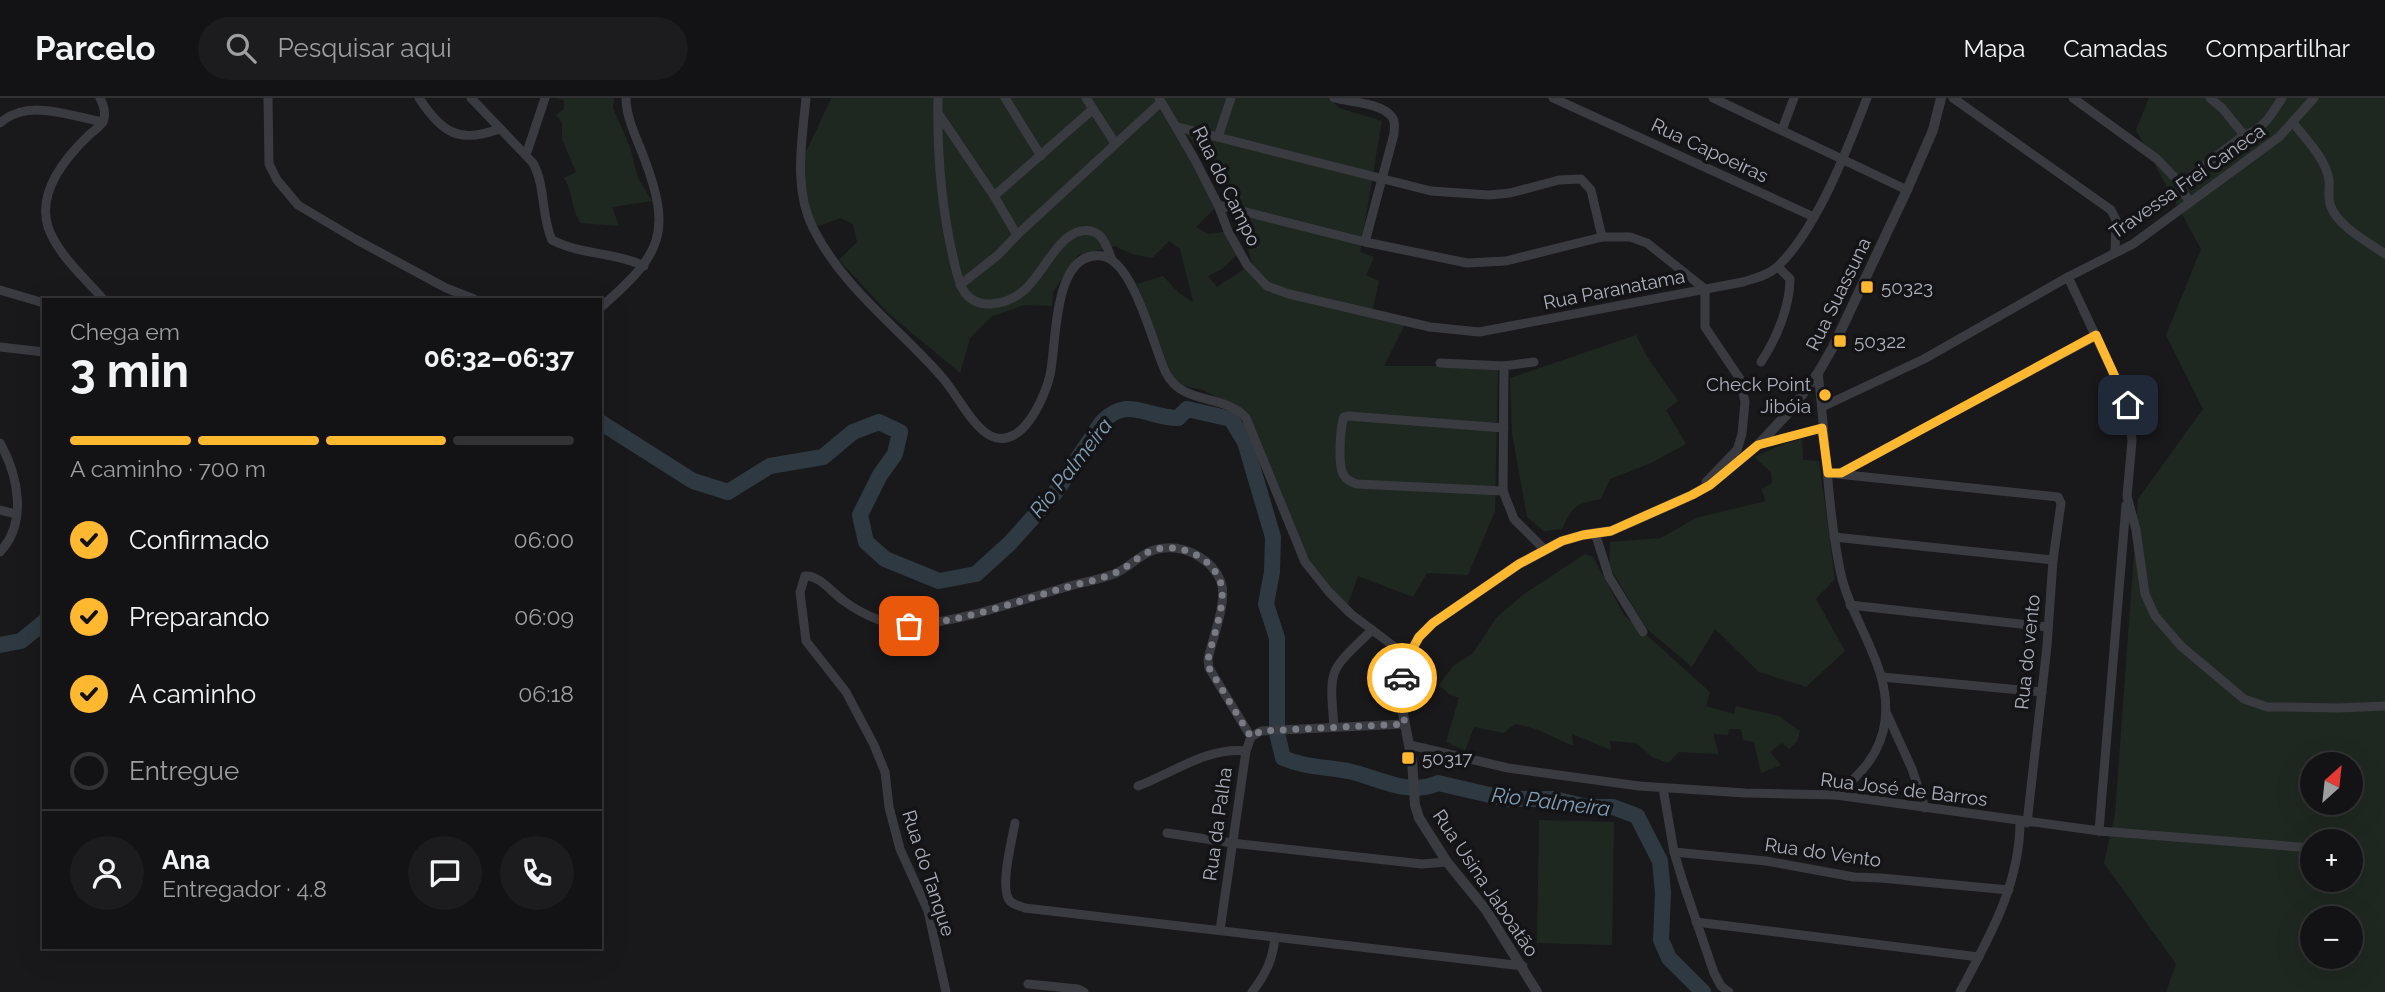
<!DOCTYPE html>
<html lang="pt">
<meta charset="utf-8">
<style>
body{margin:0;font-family:Raleway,sans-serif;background:#1c1c1e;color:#f1f3f6;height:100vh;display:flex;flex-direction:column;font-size:26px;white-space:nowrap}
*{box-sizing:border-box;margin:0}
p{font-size:23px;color:#9d9ea0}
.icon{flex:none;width:38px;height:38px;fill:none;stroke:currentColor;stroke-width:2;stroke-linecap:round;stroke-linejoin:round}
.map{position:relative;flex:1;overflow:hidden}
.drawer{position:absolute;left:42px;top:200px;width:560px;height:651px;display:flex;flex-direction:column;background:#131315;border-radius:0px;box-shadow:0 7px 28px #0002,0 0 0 2px #323234}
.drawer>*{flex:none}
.needle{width:46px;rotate:27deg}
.tools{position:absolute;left:2300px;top:654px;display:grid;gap:14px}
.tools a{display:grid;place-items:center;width:63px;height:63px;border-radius:50%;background:#131315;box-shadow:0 7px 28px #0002,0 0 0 2px #323234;font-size:35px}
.pin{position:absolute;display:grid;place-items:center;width:60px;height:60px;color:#fff;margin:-30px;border-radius:14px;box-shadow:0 4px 10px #0006}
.courier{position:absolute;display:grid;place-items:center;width:70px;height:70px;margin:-35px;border:5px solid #ffb82f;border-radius:50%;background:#fff;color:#222;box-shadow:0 2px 9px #0007}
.head em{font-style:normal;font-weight:700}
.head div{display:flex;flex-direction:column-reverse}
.head{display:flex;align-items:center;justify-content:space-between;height:119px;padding:0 28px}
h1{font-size:46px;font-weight:700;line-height:52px}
.bar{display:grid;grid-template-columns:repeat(4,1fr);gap:10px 7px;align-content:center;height:84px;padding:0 28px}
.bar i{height:9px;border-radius:5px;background:#323234}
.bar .current{background:#ffb82f}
.bar p{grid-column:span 4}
.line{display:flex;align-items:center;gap:18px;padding:0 28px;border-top:2px solid #323234}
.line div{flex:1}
.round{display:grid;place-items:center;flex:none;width:74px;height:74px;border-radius:37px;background:#1c1c1e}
ol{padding:0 28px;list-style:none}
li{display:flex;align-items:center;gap:21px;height:77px}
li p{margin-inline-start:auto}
li .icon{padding:7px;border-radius:50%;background:#ffb82f;color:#111;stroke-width:4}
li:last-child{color:#9d9ea0}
li i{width:38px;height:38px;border:4px solid #323234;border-radius:50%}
header{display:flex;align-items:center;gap:42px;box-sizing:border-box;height:98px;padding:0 35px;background:#131315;border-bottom:2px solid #323234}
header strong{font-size:33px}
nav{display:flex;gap:38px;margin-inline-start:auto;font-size:24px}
.search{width:490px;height:63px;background:#1c1c1e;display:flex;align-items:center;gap:18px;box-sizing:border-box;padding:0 24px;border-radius:38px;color:#9d9ea0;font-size:26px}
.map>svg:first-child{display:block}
</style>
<header>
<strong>Parcelo</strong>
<div class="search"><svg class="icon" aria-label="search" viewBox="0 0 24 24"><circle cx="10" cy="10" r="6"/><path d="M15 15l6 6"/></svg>Pesquisar aqui</div>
<nav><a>Mapa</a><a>Camadas</a><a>Compartilhar</a></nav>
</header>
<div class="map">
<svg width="2385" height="894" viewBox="0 0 2385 894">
<rect width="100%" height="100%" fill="#19191c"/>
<g fill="#1f2820" fill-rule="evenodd">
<path d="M 556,0 L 614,0 L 613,10 L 630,49 L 638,80 L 652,103 L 612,109 L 619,128 L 581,125 C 570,110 575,98 564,80 L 576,74 L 562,41 L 562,25 L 556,17 L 564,11 L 564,2 Z"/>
<path d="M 833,0 L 1329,0 L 1339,10 L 1382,23 L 1360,154 L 1374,159 L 1366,177 L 1379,183 L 1372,215 L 1406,224 L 1384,268 L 1498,268 L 1495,413 L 1468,477 L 1427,475 L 1413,499 L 1358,478 L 1346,512 L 1308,467 L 1238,311 L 1203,292 L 1175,286 L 1137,186 L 1163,178 L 1179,195 L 1193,204 L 1180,151 L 1169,143 L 1152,160 L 1135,157 L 1114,148 L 1078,157 L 1053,194 L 1052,208 L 1024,207 L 991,219 L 970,240 L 960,275 L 888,215 L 839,162 L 857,144 L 853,126 L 841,120 L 813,130 L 801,64 L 831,1 ZM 1169,14 L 1237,101 L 1254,176 L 1257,180 L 1244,171 L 1217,189 L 1208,178 L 1222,171 L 1239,155 L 1228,133 L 1209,136 L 1196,129 L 1218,107 Z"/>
<path d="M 2149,0 L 2385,0 L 2385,894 L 2166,894 L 2176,866 L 2104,765 L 2115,716 L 2138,401 L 2203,311 L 2166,237 L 2201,151 L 2136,32 ZM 2312,667 L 2350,667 L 2350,705 L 2312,705 ZM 2312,744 L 2350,744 L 2350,782 L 2312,782 ZM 2312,821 L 2350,821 L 2350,859 L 2312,859 Z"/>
<path d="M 1636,237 L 1646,257 L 1678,303 L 1666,312 L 1686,346 L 1651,365 L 1610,381 L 1601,401 C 1576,406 1573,407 1562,431 L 1544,433 L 1527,419 L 1512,335 L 1510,280 Z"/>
<path d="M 1802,341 L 1803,362 L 1819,363 L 1835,481 L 1816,501 L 1845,553 L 1806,589 L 1759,574 L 1715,531 L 1692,569 L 1646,530 L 1609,468 L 1610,444 L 1661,440 L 1696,420 L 1766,403 L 1761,391 L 1772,385 L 1771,374 L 1754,359 L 1784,346 Z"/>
<path d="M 1585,456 L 1593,459 L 1624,517 L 1710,594 L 1706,608 L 1734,616 L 1736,608 L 1779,618 L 1800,633 L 1797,643 L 1789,651 L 1782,645 L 1770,654 L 1781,667 L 1761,675 L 1754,644 L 1743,642 L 1741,631 L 1729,631 L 1728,637 L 1713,636 L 1719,656 L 1679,654 L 1668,665 L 1652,659 L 1636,645 L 1610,643 L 1611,652 L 1572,636 L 1573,648 L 1536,631 L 1515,626 L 1504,635 L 1474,629 L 1465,653 L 1446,644 L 1459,600 L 1449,596 L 1439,587 L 1453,568 L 1472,556 L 1497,519 L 1524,496 Z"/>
<path d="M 1539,722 L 1614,724 L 1612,847 L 1537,845 Z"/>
</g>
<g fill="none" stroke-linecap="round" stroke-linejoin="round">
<g stroke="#2e3941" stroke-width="16">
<path d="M 600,324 L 693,383 L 728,394 L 770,368 L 823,359 L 853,334 L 879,324 L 900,334 L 895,356 L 880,377 L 860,417 L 866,444 L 885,461 L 939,483 L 976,476 L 1010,445 L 1055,395 L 1102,324 C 1128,297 1147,320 1178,320 L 1187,311 L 1231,321 L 1245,344 L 1273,439 L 1272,474 L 1266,506 L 1277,540 L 1277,635 L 1283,660 C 1304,669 1325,669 1348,673 C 1377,679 1408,699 1438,685 L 1507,701 L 1554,701 L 1588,709 L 1613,709 L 1637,718 L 1660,763 L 1663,795 L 1661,842 L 1669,860 L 1703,894"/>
<path d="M 0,547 L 21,543 L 44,524"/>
</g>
<g stroke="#3a3b41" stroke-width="9">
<path d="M 100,0 C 104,8 107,17 102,25 C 99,29 94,33 90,36 C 66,59 37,93 48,129 C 58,157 84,179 103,201"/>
<path d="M 268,0 L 269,66 L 277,82 L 298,107 L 357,142 L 446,190 L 474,201"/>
<path d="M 419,0 C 442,35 459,46 499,31"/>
<path d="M 471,0 L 533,65 C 546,89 541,119 552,142 C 581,157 615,154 644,168"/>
<path d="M 806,0 C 802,43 793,90 813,130 C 843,190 898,229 941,278 C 956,294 972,329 991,338 C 1003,344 1016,338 1024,329 C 1036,316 1046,294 1050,277 C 1057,247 1052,151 1102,158 C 1134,163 1153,248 1166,275 C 1183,308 1224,295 1246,320 L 1305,464 L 1329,494 L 1351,516 L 1408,559"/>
<path d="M 938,0 C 937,53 941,107 953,159 C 956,171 958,185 965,195 C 979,213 1007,206 1022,194 C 1042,179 1056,138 1081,133 C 1101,129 1106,146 1112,162"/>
<path d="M 1005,0 L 1041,58"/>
<path d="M 1086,0 L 1115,45"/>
<path d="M 1159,0 L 1195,62 L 1218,107 L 1228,133 L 1247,167 L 1267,188 L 1289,196 L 1430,229 L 1479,234 L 1743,184 C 1754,180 1768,178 1777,169 C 1816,133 1848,50 1867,0"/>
<path d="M 1334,0 C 1350,4 1382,5 1392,19 C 1396,24 1394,30 1394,36 L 1365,144"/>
<path d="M 1553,0 L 1814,119"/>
<path d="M 1713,0 L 1907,92"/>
<path d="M 1953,0 L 2111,112 L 2116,122 L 2115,154"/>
<path d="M 2073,0 L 2157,61 L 2181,86"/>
<path d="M 2210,0 L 2222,10 L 2244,37"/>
<path d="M 938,15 L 994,98 L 1017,137"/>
<path d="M 0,25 C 28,0 71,18 103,24"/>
<path d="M 2293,25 C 2306,41 2326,61 2329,82 C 2330,90 2327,101 2331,109 C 2339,129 2368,144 2385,156"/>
<path d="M 1178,29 L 1431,93 L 1489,97 L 1510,95 L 1559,82 L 1581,81 L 1591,92 L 1602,139"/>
<path d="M 1782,32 L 1794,0"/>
<path d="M 1218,39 L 1231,0"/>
<path d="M 526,57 L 545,0"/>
<path d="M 994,98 L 1093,11"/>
<path d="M 2189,103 L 2180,89 L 2183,84 L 2244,37 C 2263,32 2272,16 2282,0"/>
<path d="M 1218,107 L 1365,144 L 1467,165 L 1506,163 L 1602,139 L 1630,139 L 1647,145 L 1705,191 L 1705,229 L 1740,281 L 1745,304 L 1742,336 L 1737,352 L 1706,384"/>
<path d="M 2068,179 L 2128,307 L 2132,343 L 2127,398 L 2136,432 L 2145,496 L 2155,518 L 2181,548 L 2244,601 L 2267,609 L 2284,609 L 2338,610 L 2385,608"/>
<path d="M 960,187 L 998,157 L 1017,137 L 1161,4"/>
<path d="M 0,192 L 44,205"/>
<path d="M 600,210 C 662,156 673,135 643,57 C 636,39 626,19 626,0"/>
<path d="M 0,249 L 44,254"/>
<path d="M 1761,264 C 1776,242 1790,208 1790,181 L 1778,169"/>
<path d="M 1440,265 L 1504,268 L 1534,264"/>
<path d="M 1504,268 L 1503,393 L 1514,421 L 1545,452"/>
<path d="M 1818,275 C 1826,340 1827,407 1840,472 C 1850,523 1892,568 1885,623 C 1881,656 1860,677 1836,697"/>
<path d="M 1822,309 L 1924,261 L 2068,179 L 2133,146 L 2279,39 L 2314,0"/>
<path d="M 0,345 C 18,377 28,424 0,454"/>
<path d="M 1758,347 L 1822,330"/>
<path d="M 1842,374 L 2096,238"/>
<path d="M 1828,375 L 2058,399 L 2061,405 L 2053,462 L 2047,548 L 2027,725"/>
<path d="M 1503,393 L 1357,386 C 1351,384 1346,382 1343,376 C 1338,366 1340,329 1344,319 L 1348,318 L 1504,330"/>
<path d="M 0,412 L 16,416"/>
<path d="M 1595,435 L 1609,479 L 1643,534"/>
<path d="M 1834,439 L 2053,462"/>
<path d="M 1850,507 L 2048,529"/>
<path d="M 1882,579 L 2042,594"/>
<path d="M 1887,616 L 1912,671 L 1925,710"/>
<path d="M 1334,629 C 1329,568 1329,574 1372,532"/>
<path d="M 1410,647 L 1508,670 L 1639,688 L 1745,695 L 1836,697 L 2099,733 L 2312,750"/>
<path d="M 1138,688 C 1173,675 1207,649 1246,653"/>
<path d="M 1663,690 L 1674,754 L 1683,784 L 1714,875 L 1721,888 L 1729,894"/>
<path d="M 1015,725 C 1012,742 999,791 1010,803 C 1014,807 1020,808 1025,810 L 1523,868"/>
<path d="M 2099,733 L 2126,407"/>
<path d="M 1167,735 L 1232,745 L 1422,766 L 1447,764"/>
<path d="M 1674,754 L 1766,763 L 1854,779 L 1881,780 L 2009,792"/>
<path d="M 1696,824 L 1979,859"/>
<path d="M 1220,832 L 1246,653 L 1251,639 L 1261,633 L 1405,626"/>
<path d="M 1028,886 L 1078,891 L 1084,894"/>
<path d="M 946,894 L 928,813 L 900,751 L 889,709 L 885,674 L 874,647 L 846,594 L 806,543 L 800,494 L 805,478 C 820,477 832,495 844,503 C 863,517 889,529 913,527 C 964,523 1014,504 1063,490 C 1080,485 1098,482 1114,476 C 1133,468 1143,451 1165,450 C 1187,448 1213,462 1221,484 C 1228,504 1212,540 1208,562 L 1209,570 L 1251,639"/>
<path d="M 1252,894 C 1266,876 1273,861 1275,839"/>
<path d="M 1960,894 C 1989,840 2020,786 2020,724"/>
</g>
<path stroke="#3a3b41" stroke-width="10" d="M 1537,894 L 1486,812 L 1447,764 L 1419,720 L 1415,707 L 1412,663 L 1400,600 L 1400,588 L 1408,559 L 1419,539 L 1433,525 L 1519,466 L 1562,443 L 1583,437 L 1611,433 L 1692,397 L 1710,387 L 1758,347 L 1790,313 L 1818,275 L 1833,249 L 1907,92 L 1933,32 L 1941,0"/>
</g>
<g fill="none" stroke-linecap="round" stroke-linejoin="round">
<path stroke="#787b84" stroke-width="7" stroke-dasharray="0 12.6" d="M 909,528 C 961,523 1011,506 1060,491 C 1077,486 1096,483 1112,476 C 1132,469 1142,451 1164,450 C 1186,448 1212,461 1220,483 C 1228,503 1212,540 1208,562 L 1209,570 L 1251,639 L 1261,633 L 1405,626 L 1400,600 L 1402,580"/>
<path stroke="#ffb82f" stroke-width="9" d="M 1402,580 L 1408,559 L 1419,539 L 1433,525 L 1519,466 L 1562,443 L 1583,437 L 1611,433 L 1692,397 L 1710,387 L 1758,347 L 1822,330 L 1828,375 L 1841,375 L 2096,237 L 2128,307"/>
</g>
<g fill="#ffb82f" stroke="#141417" stroke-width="2.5">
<rect x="1860" y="182" width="14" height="14" rx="3.5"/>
<rect x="1833" y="236" width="14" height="14" rx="3.5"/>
<circle cx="1825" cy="297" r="7"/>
<rect x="1401" y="653" width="14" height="14" rx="3.5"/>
</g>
<g text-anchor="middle" stroke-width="7" stroke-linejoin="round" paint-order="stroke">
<g font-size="19" fill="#abb0bc" stroke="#141417">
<text transform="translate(1710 52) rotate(25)" y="7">Rua Capoeiras</text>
<text transform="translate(2187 83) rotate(-35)" y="7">Travessa Frei Caneca</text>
<text transform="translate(1227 88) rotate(64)" y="7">Rua do Campo</text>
<text transform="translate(1614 191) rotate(-11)" y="7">Rua Paranatama</text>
<text transform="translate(1838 196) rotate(-64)" y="7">Rua Suassuna</text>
<text transform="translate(2027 554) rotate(-84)" y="7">Rua do vento</text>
<text transform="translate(1904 691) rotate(7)" y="7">Rua José de Barros</text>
<text transform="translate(1217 726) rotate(-82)" y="7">Rua da Palha</text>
<text transform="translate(1823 754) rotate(8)" y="7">Rua do Vento</text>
<text transform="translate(929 775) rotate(72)" y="7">Rua do Tanque</text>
<text transform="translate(1486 785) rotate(56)" y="7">Rua Usina Jaboatão</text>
</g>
<g font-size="19" fill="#abb0bc" stroke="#141417" text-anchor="start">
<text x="1881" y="196">50323</text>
<text x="1854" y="250">50322</text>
<text x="1811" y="293" text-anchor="end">Check Point<tspan x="1811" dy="22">Jibóia</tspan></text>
<text x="1422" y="667">50317</text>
</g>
<g font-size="21" font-style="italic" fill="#809fb9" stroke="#141417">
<text transform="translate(1071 370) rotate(-52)" y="7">Rio Palmeira</text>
<text transform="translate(1551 704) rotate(7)" y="7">Rio Palmeira</text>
</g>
</g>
</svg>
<div class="tools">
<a><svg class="needle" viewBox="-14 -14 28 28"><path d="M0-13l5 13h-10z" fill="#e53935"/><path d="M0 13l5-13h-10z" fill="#9d9ea0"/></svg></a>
<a>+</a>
<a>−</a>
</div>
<div class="pin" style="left:909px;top:528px;background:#ea580c"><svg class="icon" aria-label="bag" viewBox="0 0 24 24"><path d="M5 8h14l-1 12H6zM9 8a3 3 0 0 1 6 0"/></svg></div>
<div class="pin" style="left:2128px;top:307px;background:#1f2937"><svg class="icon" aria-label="home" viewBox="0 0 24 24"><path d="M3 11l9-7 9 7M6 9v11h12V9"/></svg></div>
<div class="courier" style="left:1402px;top:580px"><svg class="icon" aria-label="car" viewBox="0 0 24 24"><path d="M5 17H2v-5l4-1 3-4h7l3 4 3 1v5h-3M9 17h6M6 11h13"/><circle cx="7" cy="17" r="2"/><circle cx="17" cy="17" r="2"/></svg></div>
<section class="drawer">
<div class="head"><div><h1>3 min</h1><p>Chega em</p></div><em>06:32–06:37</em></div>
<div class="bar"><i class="current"></i><i class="current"></i><i class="current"></i><i></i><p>A caminho · 700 m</p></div>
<ol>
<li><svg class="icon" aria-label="check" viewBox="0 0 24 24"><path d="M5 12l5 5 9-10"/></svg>Confirmado<p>06:00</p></li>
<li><svg class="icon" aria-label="check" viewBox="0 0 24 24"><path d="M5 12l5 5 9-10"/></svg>Preparando<p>06:09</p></li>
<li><svg class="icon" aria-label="check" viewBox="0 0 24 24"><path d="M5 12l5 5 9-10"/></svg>A caminho<p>06:18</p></li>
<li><i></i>Entregue</li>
</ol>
<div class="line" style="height:126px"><a class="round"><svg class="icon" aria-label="person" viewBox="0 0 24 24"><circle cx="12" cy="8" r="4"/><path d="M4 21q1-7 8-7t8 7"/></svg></a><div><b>Ana</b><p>Entregador · 4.8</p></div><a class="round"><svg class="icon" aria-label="chat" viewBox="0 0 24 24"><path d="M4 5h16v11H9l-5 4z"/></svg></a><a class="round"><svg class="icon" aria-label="phone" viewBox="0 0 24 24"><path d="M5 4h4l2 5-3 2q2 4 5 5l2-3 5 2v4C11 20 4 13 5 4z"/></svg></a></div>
</section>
</div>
